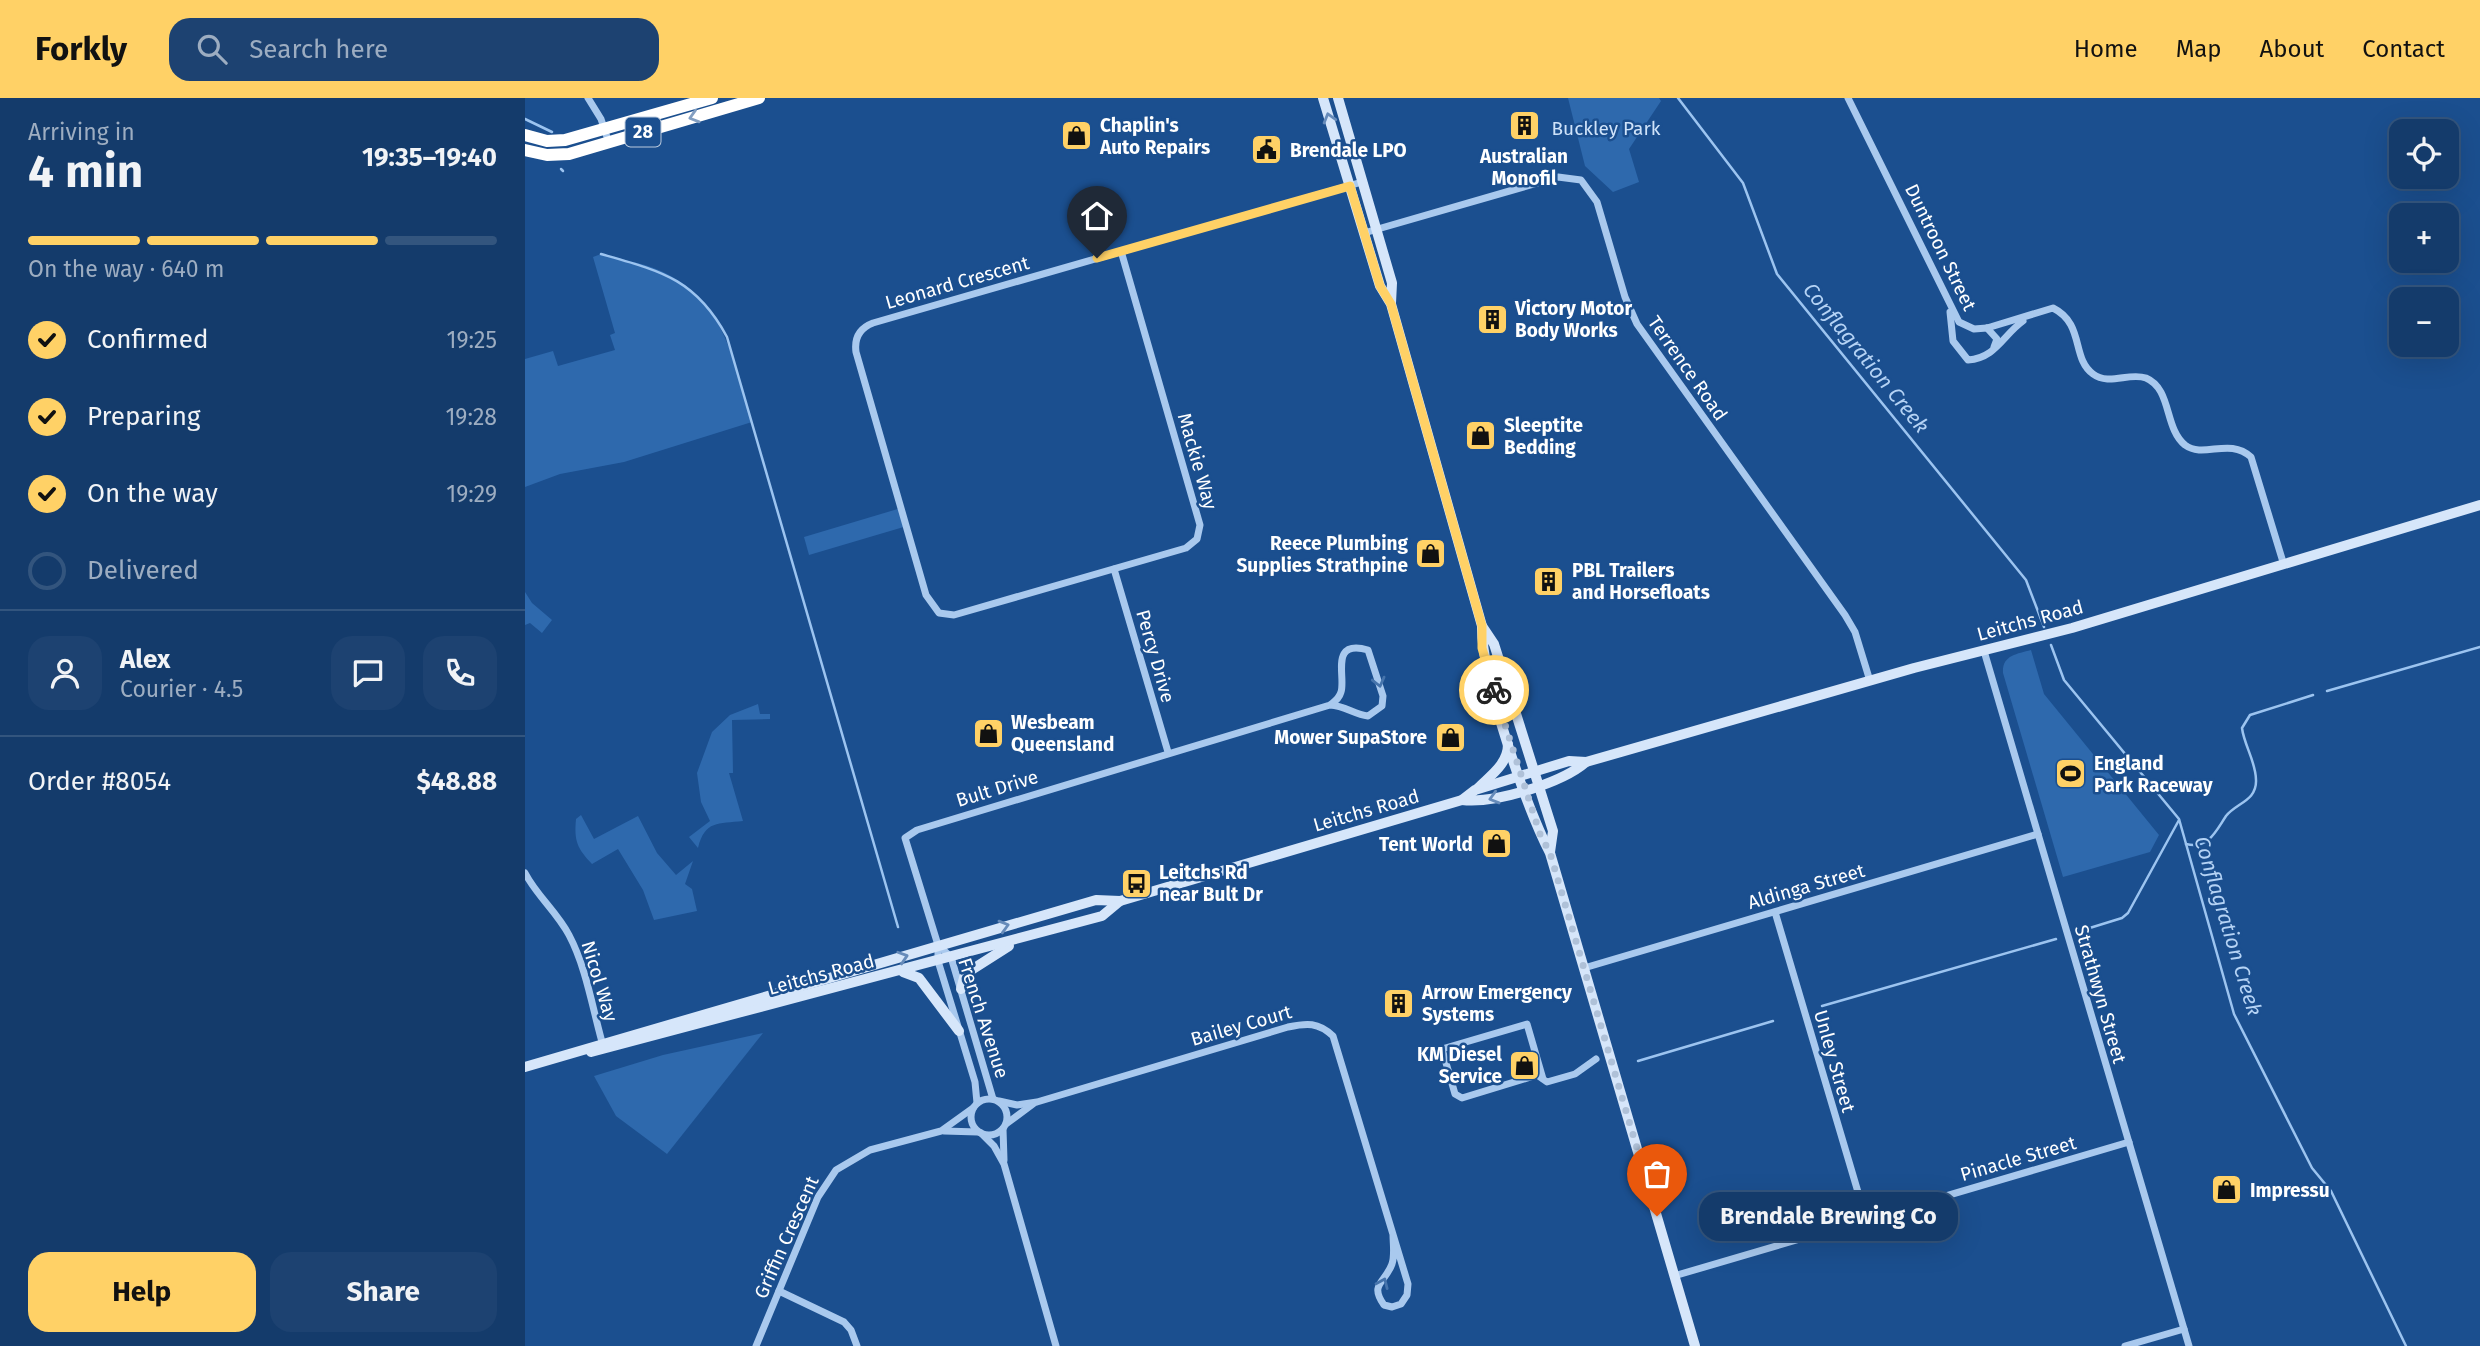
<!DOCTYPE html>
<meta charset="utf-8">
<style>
body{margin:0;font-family:"Fira Sans",sans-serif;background:#1d4271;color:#f1f3f6;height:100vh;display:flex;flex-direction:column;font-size:26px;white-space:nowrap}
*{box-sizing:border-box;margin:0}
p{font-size:23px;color:#9dadc1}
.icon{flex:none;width:38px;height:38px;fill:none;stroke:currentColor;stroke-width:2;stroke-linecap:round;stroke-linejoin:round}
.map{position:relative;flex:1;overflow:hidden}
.drawer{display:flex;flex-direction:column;background:#143b6b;width:525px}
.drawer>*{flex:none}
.tools{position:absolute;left:1864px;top:21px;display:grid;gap:14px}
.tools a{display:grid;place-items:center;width:70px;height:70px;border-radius:14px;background:#143b6b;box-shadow:0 7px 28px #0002,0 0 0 2px #33557e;font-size:35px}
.pin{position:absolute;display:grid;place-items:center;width:60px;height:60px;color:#fff;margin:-72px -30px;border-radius:50% 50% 50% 0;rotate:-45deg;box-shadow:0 0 7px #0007}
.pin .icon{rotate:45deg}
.courier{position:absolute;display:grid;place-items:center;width:70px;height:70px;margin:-35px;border:5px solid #ffd166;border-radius:50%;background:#fff;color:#222;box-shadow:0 2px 9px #0007}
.bubble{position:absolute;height:49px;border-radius:21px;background:#143b6b;box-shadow:0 7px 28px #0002,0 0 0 2px #33557e;font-size:23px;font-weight:700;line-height:49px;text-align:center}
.head em{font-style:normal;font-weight:700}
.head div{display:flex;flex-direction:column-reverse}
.head{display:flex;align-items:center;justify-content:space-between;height:119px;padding:0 28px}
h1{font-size:46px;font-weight:700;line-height:52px}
.bar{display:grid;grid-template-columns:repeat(4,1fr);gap:10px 7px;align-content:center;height:84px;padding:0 28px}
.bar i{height:9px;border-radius:5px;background:#33557e}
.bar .selected{background:#ffd166}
.bar p{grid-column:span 4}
.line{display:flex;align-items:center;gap:18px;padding:0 28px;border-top:2px solid #33557e}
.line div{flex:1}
.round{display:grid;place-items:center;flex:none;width:74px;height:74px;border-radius:21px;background:#1d4271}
ol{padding:0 28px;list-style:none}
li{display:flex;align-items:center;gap:21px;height:77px}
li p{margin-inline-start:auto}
li .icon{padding:7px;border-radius:50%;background:#ffd166;color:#111;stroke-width:4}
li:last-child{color:#9dadc1}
li i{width:38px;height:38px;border:4px solid #33557e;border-radius:50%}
.button{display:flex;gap:14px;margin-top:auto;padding:14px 28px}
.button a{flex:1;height:80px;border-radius:21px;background:#ffd166;color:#111;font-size:28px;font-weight:700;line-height:80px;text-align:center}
.button a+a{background:#1d4271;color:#f1f3f6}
header{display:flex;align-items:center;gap:42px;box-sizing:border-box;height:98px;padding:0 35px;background:#ffd166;color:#111}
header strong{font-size:33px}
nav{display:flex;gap:38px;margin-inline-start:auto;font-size:24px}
.search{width:490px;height:63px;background:#1d4271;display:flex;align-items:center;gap:18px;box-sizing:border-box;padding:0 24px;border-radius:21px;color:#9dadc1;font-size:26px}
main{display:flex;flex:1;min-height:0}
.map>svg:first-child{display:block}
</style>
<header>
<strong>Forkly</strong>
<div class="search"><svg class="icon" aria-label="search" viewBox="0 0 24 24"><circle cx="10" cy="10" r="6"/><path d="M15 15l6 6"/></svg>Search here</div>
<nav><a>Home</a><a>Map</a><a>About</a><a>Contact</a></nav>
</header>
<main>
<section class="drawer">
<div class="head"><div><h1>4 min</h1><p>Arriving in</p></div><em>19:35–19:40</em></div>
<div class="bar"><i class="selected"></i><i class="selected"></i><i class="selected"></i><i></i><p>On the way · 640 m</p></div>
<ol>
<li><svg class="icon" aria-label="check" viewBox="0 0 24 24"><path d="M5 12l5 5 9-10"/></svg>Confirmed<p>19:25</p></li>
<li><svg class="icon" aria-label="check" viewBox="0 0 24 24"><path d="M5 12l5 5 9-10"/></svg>Preparing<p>19:28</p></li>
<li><svg class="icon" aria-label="check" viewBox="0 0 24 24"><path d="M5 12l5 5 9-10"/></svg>On the way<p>19:29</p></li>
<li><i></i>Delivered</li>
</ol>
<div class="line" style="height:126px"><a class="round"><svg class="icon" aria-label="person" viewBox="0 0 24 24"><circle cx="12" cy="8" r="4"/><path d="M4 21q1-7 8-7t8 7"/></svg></a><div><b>Alex</b><p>Courier · 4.5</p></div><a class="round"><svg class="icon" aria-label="chat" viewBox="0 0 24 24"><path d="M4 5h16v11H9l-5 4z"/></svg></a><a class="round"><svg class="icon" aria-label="phone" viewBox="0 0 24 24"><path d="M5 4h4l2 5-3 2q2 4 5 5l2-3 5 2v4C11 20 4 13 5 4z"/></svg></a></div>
<div class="line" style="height:91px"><div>Order #8054</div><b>$48.88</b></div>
<div class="button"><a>Help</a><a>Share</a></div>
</section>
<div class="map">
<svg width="1955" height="1248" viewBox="0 0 1955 1248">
<rect width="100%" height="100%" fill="#1b4f8f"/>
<g fill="#2e69ad">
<path d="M 1043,0 L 1134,0 L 1136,3 L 1104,51 L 1114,84 L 1088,94 L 1060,68 Z"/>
<path d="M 76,156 C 98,162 125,166 144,177 C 201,207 210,268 227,324 L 99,364 L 35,376 L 0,389 L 0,261 L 28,253 L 33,268 L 90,252 L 85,237 L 90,235 L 68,159 Z"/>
<path d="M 376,410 L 382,428 L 284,457 L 279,439 Z"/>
<path d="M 0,494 L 7,505 L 27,522 L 17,535 L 5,525 L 0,527 Z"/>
<path d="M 1506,552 L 1519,596 L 1634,737 L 1625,754 L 1538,779 L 1478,575 C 1477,557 1492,556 1506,552 Z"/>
<path d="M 233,606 L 235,616 L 245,616 L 245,621 L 207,622 L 208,675 L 204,675 L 218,723 C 193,726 180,722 173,750 L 164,739 L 185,723 L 176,704 L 172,675 L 187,634 L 205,617 Z"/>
<path d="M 56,717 L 69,741 L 113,718 L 132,755 L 151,777 L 168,763 L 160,786 L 167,791 L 172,813 L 129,822 L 118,792 L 93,751 L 67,766 C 52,750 49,743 51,721 Z"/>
<path d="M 238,935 L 142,1056 L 91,1018 L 69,978 L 138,957 Z"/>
</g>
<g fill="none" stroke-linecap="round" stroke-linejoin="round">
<g stroke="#9cc4f0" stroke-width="2.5">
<path d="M 1153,0 L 1218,85 L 1252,176 L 1501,482 L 1519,529"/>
<path d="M 0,21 L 27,34"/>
<path d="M 36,71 L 38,73"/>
<path d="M 76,156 C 136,173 171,181 202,239 L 373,829"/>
<path d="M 1526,547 L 1539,582 L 1654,721 L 1709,916 L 1787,1070 L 1806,1093 L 1881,1248"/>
<path d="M 1802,593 L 1955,549"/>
<path d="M 1661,746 C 1683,752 1691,733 1701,718 C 1711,705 1732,703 1731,682 C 1731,664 1719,647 1717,630 L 1725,617 L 1788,597"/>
<path d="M 1555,833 L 1597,820 L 1603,815 L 1654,722"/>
<path d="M 1297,908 L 1531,841"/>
<path d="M 1113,963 L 1248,923"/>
</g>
<g stroke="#a9c9ee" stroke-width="7">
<path d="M 63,0 L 76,21 L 84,45"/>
<path d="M 1323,0 L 1434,224 L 1449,231 L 1462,230 L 1528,210 C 1560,226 1546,260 1568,276 C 1584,288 1604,274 1621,280 C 1647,291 1639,330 1660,347 C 1679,361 1704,339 1726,359 L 1758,464"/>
<path d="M 839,135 L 1033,79 L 1056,82 L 1072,104 L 1100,199 L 1112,226 L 1320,517 L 1330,534 L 1345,583"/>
<path d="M 596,153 L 675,427 L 672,441 L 661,450 L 429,517 L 414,515 L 401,497 L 331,254 C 329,239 335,230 348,225 L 837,84"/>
<path d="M 1425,214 L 1428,243 L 1443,262 C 1471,260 1478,237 1498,223"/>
<path d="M 1462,230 L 1472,241 L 1469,249"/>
<path d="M 589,471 L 643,654"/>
<path d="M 1459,553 L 1664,1248"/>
<path d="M 0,775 C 12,798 32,814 44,837 C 62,871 68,914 79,951"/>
<path d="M 1250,814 L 1341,1121"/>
<path d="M 413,847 L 426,859 L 468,1001"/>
<path d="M 1059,870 L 1513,736"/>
<path d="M 1018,981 L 1002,926 L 917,951 L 930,996 L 937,1000 L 1012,977 L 1022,984 L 1050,976 L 1071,961"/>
<circle cx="464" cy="1019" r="18"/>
<path d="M 474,1003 L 492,1007 L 512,1004 L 763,929 C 782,925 793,924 808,938 L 883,1186 L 882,1197 L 876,1206 L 867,1209 L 859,1207 C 844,1186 860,1185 867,1166 C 870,1157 868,1146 868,1137"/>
<path d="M 452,1005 L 450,984 L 413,863 L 413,847 L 380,740 L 392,732 L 805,607 C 820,608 829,616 843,618 L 857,608 L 858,598 L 843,552 C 804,541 821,579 816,594 C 814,601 810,603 805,607"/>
<path d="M 481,1026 L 508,1006"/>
<path d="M 478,1031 L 479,1062"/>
<path d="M 419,1033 L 453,1034"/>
<path d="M 456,1035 L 469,1048 L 479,1066 L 531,1248"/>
<path d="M 1149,1178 L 1604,1044"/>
<path d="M 254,1193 L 319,1224 L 326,1232 L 332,1248"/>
<path d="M 231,1248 L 293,1099 L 311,1072 L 345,1052 L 416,1033 L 448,1010"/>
<path d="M 1600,1248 L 1659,1231"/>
</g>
<g stroke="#d6e6fa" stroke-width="10">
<path d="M 798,0 L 855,188 L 866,206 L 957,528 C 956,579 1001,708 1025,755 L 1170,1248"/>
<path d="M 813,0 L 867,185 L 866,205"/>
<path d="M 957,528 L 969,546 L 1028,733 L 1025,754"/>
<path d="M 953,690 C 966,677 983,666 983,646"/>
<path d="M 937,702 C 969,706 1037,685 1061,664"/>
<path d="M 378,874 L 394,880 L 434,933"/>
<path d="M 436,891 L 440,876 L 484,848"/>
<path d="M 66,954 L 577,818 L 595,803"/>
<path d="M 0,969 L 571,802 L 595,803 L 937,702 L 950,692 L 1044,663 L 1061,664 L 1389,570 L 1547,530 L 1955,407"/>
</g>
<g stroke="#fff" stroke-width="12">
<path d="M 0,37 L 22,43 L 40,42 L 187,0"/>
<path d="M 0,52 L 22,57 L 44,56 L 234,0"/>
</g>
</g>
<defs><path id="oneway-chevron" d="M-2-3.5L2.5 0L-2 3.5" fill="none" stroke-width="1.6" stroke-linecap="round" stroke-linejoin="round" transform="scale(1.75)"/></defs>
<use stroke="#829ec1" href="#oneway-chevron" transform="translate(169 19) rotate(163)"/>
<g stroke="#668bba">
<use href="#oneway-chevron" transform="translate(804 20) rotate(-106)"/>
<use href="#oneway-chevron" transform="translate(969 700) rotate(164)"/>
<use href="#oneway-chevron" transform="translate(479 828) rotate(-16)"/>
<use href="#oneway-chevron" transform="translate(378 859) rotate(-18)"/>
</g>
<g stroke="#4674ac">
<use href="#oneway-chevron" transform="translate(854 584) rotate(76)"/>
<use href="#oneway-chevron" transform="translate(858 1185) rotate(-66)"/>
</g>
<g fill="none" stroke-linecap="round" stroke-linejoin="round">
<path stroke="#afc1d8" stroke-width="7" stroke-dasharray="0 12.6" d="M 969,592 L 1015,736 L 1025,755 L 1132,1118"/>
<path stroke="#ffd166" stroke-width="9" d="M 572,160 L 825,88 L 855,188 L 866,206 L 957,528 L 957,550 L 969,592"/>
</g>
<defs>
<symbol id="building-square" viewBox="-11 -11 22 22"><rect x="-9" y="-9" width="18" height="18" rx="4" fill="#ffd166" stroke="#1b4f8f"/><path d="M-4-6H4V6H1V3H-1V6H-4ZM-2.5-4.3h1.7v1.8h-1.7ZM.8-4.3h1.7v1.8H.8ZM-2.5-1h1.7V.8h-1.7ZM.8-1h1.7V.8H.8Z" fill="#111"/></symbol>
<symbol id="shop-square" viewBox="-11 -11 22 22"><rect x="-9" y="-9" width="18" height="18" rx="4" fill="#ffd166" stroke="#1b4f8f"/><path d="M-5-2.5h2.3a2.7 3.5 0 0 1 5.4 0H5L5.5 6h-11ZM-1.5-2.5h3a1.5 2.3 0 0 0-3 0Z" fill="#111"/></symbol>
<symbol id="civic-square" viewBox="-11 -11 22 22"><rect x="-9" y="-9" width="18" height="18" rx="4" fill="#ffd166" stroke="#1b4f8f"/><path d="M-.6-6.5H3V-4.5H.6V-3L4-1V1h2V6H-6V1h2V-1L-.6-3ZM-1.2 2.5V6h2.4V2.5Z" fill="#111"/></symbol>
<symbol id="stadium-square" viewBox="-11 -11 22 22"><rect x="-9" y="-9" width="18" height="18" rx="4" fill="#ffd166" stroke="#1b4f8f"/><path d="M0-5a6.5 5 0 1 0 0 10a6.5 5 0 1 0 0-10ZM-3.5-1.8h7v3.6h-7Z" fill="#111"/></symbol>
<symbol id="bus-square" viewBox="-11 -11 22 22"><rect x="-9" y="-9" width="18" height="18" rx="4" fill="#ffd166" stroke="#1b4f8f"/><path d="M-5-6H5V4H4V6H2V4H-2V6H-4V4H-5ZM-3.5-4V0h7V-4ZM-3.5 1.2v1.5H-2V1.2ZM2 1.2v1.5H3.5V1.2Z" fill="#111"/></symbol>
</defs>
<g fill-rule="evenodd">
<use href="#building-square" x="982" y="10" width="35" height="35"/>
<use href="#shop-square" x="534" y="20" width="35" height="35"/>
<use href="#civic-square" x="724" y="34" width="35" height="35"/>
<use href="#building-square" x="950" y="204" width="35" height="35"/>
<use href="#shop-square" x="938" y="320" width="35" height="35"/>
<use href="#shop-square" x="888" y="438" width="35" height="35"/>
<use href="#building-square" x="1006" y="466" width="35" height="35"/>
<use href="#shop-square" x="446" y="618" width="35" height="35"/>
<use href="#shop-square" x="908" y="622" width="35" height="35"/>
<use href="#stadium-square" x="1528" y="658" width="35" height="35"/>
<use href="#shop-square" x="954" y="728" width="35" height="35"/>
<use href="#bus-square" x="594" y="768" width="35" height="35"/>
<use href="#building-square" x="856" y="888" width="35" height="35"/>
<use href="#shop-square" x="982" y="950" width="35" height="35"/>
<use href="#shop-square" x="1684" y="1074" width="35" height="35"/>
</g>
<g text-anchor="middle" stroke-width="5" stroke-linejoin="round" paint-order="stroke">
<rect fill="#1b4f8f" stroke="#bbcadd" stroke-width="2" x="100.5" y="19.5" width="35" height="29" rx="5"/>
<g font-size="18" font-weight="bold" fill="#fff">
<text x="118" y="40">28</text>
</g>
<g font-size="19" font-weight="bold" fill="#fff" stroke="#1b4f8f" text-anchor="start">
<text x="575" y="34">Chaplin's<tspan x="575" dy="22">Auto Repairs</tspan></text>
<text x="765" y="59">Brendale LPO</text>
<text x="999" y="65" text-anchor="middle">Australian<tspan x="999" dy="22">Monofil</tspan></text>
<text x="990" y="217">Victory Motor<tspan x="990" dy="22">Body Works</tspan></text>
<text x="979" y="334">Sleeptite<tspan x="979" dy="22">Bedding</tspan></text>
<text x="883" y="452" text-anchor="end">Reece Plumbing<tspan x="883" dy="22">Supplies Strathpine</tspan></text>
<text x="1047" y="479">PBL Trailers<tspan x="1047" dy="22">and Horsefloats</tspan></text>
<text x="486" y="631">Wesbeam<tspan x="486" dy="22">Queensland</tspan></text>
<text x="902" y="646" text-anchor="end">Mower SupaStore</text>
<text x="1569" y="672">England<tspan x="1569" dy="22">Park Raceway</tspan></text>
<text x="948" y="753" text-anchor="end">Tent World</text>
<text x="634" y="781">Leitchs Rd<tspan x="634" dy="22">near Bult Dr</tspan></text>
<text x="897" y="901">Arrow Emergency<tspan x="897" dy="22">Systems</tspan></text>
<text x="977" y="963" text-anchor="end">KM Diesel<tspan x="977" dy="22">Service</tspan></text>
<text x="1725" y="1099">Impressu</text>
</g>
<g font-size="19" fill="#cfe3fa" stroke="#1b4f8f">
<text x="1081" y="37">Buckley Park</text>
</g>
<g font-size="19" fill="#fff" stroke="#1b4f8f">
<text transform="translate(1416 149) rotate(64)" y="7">Duntroon Street</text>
<text transform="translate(432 184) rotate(-16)" y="7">Leonard Crescent</text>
<text transform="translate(1163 270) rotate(55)" y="7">Terrence Road</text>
<text transform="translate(673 363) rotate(74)" y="7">Mackie Way</text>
<text transform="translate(1505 522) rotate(-15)" y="7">Leitchs Road</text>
<text transform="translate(631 558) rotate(74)" y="7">Percy Drive</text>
<text transform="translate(472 690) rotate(-17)" y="7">Bult Drive</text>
<text transform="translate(841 712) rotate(-16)" y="7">Leitchs Road</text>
<text transform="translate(1281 788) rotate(-16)" y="7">Aldinga Street</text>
<text transform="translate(296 876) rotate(-15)" y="7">Leitchs Road</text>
<text transform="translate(75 883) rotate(73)" y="7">Nicol Way</text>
<text transform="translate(1576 896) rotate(74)" y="7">Strathwyn Street</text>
<text transform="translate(459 920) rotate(72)" y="7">French Avenue</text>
<text transform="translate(716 927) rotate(-16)" y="7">Bailey Court</text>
<text transform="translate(1310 963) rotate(74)" y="7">Unley Street</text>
<text transform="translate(1493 1060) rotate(-16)" y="7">Pinacle Street</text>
<text transform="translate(261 1139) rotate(-66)" y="7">Griffin Crescent</text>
</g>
<g font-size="21" font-style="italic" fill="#b5d3f5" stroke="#1b4f8f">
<text transform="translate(1341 260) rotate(51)" y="7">Conflagration Creek</text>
<text transform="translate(1703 828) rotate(73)" y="7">Conflagration Creek</text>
</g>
</g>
</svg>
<div class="tools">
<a><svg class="icon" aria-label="locate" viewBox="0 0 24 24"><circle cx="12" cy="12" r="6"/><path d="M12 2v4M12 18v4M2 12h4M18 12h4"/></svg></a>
<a>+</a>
<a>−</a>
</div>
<div class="pin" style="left:1132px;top:1118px;background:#ea580c"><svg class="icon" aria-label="bag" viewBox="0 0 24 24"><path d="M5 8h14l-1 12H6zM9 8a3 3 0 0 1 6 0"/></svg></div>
<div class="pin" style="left:572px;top:160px;background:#1f2937"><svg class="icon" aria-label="home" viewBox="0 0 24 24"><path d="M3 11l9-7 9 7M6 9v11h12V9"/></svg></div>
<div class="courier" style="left:969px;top:592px"><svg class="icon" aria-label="bike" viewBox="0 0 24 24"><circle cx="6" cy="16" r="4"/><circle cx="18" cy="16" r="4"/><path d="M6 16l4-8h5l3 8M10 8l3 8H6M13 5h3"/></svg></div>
<div class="bubble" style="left:1174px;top:1094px;width:259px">Brendale Brewing Co</div>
</div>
</main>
